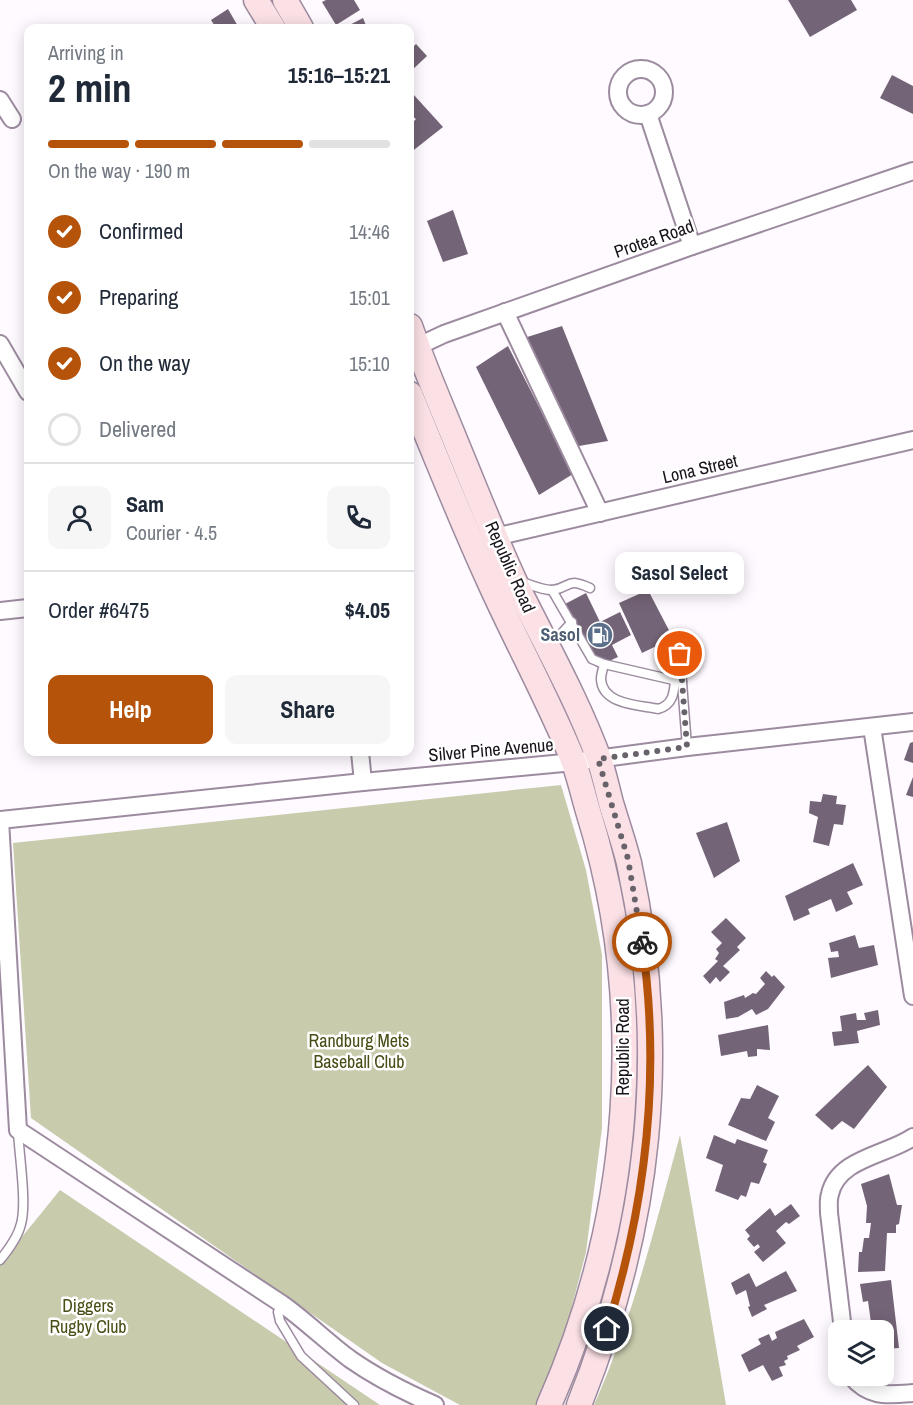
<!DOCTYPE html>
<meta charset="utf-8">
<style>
body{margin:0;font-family:"Archivo Narrow",sans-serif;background:#f6f6f7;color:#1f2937;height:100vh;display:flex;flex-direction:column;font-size:22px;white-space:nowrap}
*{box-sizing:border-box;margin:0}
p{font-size:20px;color:#747a83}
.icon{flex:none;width:33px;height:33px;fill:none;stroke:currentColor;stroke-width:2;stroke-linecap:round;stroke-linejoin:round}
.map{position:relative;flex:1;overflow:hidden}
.side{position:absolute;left:24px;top:24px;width:390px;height:732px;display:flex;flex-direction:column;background:#fff;border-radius:12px;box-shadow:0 3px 15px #0003}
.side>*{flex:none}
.buttons{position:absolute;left:828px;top:1320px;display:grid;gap:12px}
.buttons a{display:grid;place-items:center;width:66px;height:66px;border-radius:12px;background:#fff;box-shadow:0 3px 15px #0003;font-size:30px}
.pin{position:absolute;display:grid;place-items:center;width:51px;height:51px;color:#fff;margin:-26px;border:3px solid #fff;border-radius:50%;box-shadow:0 2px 6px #0007}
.courier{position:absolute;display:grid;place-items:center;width:60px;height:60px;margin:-30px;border:4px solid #b45309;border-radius:50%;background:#fff;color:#222;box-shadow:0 2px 8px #0007}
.bubble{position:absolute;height:42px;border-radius:12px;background:#fff;box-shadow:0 3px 15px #0003;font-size:20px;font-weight:800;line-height:42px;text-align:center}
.headline em{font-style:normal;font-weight:800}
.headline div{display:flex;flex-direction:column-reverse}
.headline{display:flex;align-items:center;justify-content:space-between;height:102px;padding:0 24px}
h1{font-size:39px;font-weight:800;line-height:45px}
.bar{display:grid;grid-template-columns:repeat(4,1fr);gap:9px 6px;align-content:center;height:72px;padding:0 24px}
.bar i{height:8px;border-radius:4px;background:#e0e1e3}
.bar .active{background:#b45309}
.bar p{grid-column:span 4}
.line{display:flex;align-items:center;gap:15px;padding:0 24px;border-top:2px solid #e0e1e3}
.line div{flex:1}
.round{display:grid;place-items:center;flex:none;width:63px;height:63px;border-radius:12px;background:#f6f6f7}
ol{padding:0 24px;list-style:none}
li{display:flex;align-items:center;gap:18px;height:66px}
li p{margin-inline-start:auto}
li .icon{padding:6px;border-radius:50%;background:#b45309;color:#fff;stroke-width:4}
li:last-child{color:#747a83}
li i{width:33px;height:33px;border:3px solid #e0e1e3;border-radius:50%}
.action{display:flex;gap:12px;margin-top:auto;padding:12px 24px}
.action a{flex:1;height:69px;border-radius:12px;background:#b45309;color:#fff;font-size:24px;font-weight:800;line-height:69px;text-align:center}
.action a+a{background:#f6f6f7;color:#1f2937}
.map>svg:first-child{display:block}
</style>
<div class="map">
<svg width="913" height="1405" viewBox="0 0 913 1405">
<rect width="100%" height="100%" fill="#fefaff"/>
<g fill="#c8cbac">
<path d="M 561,785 L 586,870 L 602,955 L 602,1128 L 586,1252 L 562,1345 L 537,1405 L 460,1405 L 382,1363 L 31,1118 L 13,843 Z"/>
<path d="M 680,1135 L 726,1405 L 594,1405 C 633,1318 655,1226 680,1135 Z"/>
<path d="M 60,1190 L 380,1405 L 0,1405 L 0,1264 Z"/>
</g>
<g fill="#746477">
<path d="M 326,0 L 354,0 L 360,10 L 336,25 L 322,2 Z"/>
<path d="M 788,0 L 851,0 L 857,10 L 810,37 Z"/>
<path d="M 228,9 L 239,28 L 216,28 L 211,20 Z"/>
<path d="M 363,18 L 367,28 L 344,28 Z"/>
<path d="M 416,44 L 427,56 L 410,72 L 410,47 L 411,49 Z"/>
<path d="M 892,75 L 913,86 L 913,114 L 880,98 Z"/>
<path d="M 413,94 L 443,127 L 410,153 L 410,125 L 416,119 L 412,116 L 410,118 L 410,97 Z"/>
<path d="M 453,210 L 468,254 L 443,262 L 427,221 Z"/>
<path d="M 562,326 L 608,441 L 573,447 L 521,339 Z"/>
<path d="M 508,346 L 573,474 L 539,495 L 476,367 Z"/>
<path d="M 648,590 L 673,638 L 642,653 L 619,603 Z"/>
<path d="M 586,593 L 600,622 L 620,612 L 631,635 L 612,645 L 618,657 L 596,667 L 565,604 Z"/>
<path d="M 913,742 L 913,763 L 904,760 L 910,743 Z"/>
<path d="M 913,777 L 913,797 L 906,795 Z"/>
<path d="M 823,794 L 837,796 L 836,804 L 846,805 L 843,825 L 834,824 L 829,846 L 813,842 L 818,817 L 809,813 L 810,801 L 821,802 Z"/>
<path d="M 727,822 L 740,861 L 714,878 L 696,833 Z"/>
<path d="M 853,863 L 863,885 L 847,892 L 853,904 L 836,912 L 831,899 L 808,909 L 810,914 L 794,921 L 785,896 Z"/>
<path d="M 726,918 L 746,938 L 737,947 L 740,950 L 723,966 L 730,972 L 720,982 L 716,977 L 710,984 L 703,976 L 718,961 L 715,959 L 719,953 L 716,949 L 722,943 L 711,932 Z"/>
<path d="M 855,935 L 859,948 L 874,945 L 878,965 L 831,978 L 828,958 L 839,957 L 838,951 L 831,952 L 829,943 Z"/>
<path d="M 766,971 L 772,977 L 774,975 L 785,987 L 768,1009 L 756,1015 L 752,1009 L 738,1017 L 726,1019 L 724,1002 L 744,995 L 745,998 L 753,993 L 756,994 L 765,984 L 760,978 Z"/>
<path d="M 878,1010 L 880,1025 L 857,1031 L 859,1043 L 834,1046 L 832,1032 L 842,1031 L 840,1016 L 856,1013 L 857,1020 L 866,1020 L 864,1013 Z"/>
<path d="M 768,1025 L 770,1050 L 757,1049 L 757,1056 L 748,1057 L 747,1051 L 721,1056 L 718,1035 Z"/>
<path d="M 868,1065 L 887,1087 L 854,1129 L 842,1121 L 832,1130 L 815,1115 Z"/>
<path d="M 757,1085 L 779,1096 L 768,1118 L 775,1122 L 766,1141 L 728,1125 L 741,1098 L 750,1099 Z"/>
<path d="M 714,1135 L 735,1144 L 737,1139 L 768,1150 L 763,1162 L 767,1164 L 759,1184 L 751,1182 L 746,1197 L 741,1195 L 738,1200 L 715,1191 L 723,1165 L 706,1158 Z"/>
<path d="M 889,1174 L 897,1205 L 902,1205 L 899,1224 L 896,1225 L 896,1233 L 887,1233 L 885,1271 L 858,1272 L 859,1252 L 862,1252 L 864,1238 L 869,1238 L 871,1223 L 866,1223 L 867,1206 L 861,1184 Z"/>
<path d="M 791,1204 L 800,1216 L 789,1224 L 786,1222 L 776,1231 L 786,1243 L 763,1262 L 754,1252 L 760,1247 L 758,1244 L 754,1247 L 747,1239 L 750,1236 L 745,1230 L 770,1208 L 775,1216 Z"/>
<path d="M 786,1271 L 797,1291 L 764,1305 L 767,1309 L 752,1317 L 748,1307 L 750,1306 L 746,1290 L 736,1295 L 731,1283 L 749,1273 L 756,1287 Z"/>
<path d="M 891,1280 L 899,1348 L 884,1349 L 884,1330 L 872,1330 L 868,1301 L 863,1302 L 860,1284 Z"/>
<path d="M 804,1319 L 814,1337 L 797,1346 L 800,1350 L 787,1356 L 788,1359 L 784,1361 L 786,1365 L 779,1367 L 783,1376 L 772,1381 L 763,1365 L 749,1372 L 741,1355 L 761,1344 L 758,1339 L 769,1334 L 772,1341 L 777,1338 L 775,1332 Z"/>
</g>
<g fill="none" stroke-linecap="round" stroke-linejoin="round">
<defs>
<g id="service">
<path d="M 519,581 C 529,584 544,591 553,590 C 572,587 566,577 590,588"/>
<path d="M 552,590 L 592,659 L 604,664 L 682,682 L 687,747"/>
<path d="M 550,646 L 572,622"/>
<path d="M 680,654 L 682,682"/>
<path d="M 604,664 C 603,669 601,674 601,679 C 602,705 640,705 658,709 C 673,705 674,693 675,680"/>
<path d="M 0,1260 C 9,1249 18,1237 21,1224 C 27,1203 19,1154 18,1131"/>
<path d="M 282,1304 L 278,1312 L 280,1321 L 301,1356 L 354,1405"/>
</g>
<g id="minor">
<circle cx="641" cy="92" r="23"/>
<path d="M 0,100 L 12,119"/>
<path d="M 648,114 L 692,246"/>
<path d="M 505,312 L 600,513"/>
<path d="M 0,344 L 28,392"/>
<path d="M 410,350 L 444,334 L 692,246 L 913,171"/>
<path d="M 495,537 L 913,440"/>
<path d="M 0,611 L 28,608"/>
<path d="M 872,727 L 913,996"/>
<path d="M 360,752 L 363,782"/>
<path d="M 843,1330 L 829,1213 C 829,1207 828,1200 830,1194 C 838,1158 887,1155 913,1137"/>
<path d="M 851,1376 C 869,1398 887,1395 913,1393"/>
<path d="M 435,1405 C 405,1392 377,1378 350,1359 C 327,1342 306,1321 282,1304 L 18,1130 L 0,820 L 363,782 L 574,762 L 687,747 L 913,722"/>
</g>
<g id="secondary">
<path d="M 256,0 L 273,28"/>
<path d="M 285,0 L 301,28"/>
<path d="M 410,326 C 424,367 442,407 458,447 C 477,493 495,539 516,584 C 544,641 577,699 599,759 C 604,773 607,788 611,803 C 617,823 624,843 629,863 C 670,1051 650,1228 579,1405"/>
<path d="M 410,394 C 436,457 461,520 489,581 C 516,641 548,699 573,760 C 579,776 583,794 588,811 C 649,1007 632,1218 549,1405"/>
</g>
</defs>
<use href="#service" stroke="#9c8b9f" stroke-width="11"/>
<use href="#minor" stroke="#9c8b9f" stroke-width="20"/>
<use href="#secondary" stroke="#9c8b9f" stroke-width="27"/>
<g stroke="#a09ba1" stroke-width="2" stroke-dasharray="4.5 3" stroke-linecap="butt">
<path d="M 517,747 L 542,746 L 546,743"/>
<path d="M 499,752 L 505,752"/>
</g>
<use href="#service" stroke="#fff" stroke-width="8"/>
<use href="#minor" stroke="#fff" stroke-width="16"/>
<use href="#secondary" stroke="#fbe0e5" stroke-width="24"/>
</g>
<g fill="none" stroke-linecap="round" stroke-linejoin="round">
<path stroke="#68636a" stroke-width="6" stroke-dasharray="0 10.8" d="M 642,942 L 628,859 L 598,759 L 687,747 L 680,654"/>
<path stroke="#b45309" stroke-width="8" d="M 607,1329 C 646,1204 661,1072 642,942"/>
</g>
<defs>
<symbol id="fuel-disc" viewBox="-11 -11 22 22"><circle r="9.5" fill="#5c6f8a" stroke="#fff"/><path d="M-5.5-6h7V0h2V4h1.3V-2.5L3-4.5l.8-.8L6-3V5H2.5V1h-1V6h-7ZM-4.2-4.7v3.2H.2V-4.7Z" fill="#fff"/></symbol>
</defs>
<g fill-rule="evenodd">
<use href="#fuel-disc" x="585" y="620" width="30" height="30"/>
</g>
<g text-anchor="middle" stroke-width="5" stroke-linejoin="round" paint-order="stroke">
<g font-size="18" fill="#181219" stroke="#fff">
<text transform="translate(654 239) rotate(-19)" y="6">Protea Road</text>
<text transform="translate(700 469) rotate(-13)" y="6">Lona Street</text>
<text transform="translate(510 567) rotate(66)" y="6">Republic Road</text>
<text transform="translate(491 750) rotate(-5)" y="6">Silver Pine Avenue</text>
<text transform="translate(623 1047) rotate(-90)" y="6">Republic Road</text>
</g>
<g font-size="18" font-weight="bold" fill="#4e5e75" stroke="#fff" text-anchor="end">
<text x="580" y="641">Sasol</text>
</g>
<g font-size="18" fill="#494c14" stroke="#fff">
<text x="359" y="1047">Randburg Mets<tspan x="359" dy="21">Baseball Club</tspan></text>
<text x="88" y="1312">Diggers<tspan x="88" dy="21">Rugby Club</tspan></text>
</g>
</g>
</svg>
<div class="buttons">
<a><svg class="icon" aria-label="layers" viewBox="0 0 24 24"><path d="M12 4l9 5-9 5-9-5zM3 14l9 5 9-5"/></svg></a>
</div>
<div class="pin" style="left:680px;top:654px;background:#ea580c"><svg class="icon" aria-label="bag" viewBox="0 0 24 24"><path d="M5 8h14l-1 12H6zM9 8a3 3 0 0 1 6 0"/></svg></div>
<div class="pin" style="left:607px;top:1329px;background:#1f2937"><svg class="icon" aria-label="home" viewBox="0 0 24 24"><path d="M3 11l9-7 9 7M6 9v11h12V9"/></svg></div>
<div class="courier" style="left:642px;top:942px"><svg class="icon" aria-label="bike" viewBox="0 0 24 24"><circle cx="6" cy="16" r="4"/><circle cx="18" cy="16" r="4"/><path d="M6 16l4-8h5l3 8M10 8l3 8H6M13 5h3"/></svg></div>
<div class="bubble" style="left:615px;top:552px;width:129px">Sasol Select</div>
<section class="side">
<div class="headline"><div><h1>2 min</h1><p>Arriving in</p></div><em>15:16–15:21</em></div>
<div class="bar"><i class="active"></i><i class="active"></i><i class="active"></i><i></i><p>On the way · 190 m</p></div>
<ol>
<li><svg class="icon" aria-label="check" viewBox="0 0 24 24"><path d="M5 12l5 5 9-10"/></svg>Confirmed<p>14:46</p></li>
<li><svg class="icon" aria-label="check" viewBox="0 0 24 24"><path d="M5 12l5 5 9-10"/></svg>Preparing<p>15:01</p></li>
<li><svg class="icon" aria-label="check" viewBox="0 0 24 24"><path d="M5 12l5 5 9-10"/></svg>On the way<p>15:10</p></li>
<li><i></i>Delivered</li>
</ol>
<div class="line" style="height:108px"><a class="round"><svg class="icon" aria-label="person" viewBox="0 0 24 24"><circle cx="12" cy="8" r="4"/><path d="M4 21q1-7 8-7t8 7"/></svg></a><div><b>Sam</b><p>Courier · 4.5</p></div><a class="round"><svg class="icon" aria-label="phone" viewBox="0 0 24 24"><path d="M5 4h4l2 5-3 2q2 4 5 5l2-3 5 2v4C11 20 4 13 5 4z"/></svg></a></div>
<div class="line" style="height:78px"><div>Order #6475</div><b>$4.05</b></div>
<div class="action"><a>Help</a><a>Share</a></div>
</section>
</div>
